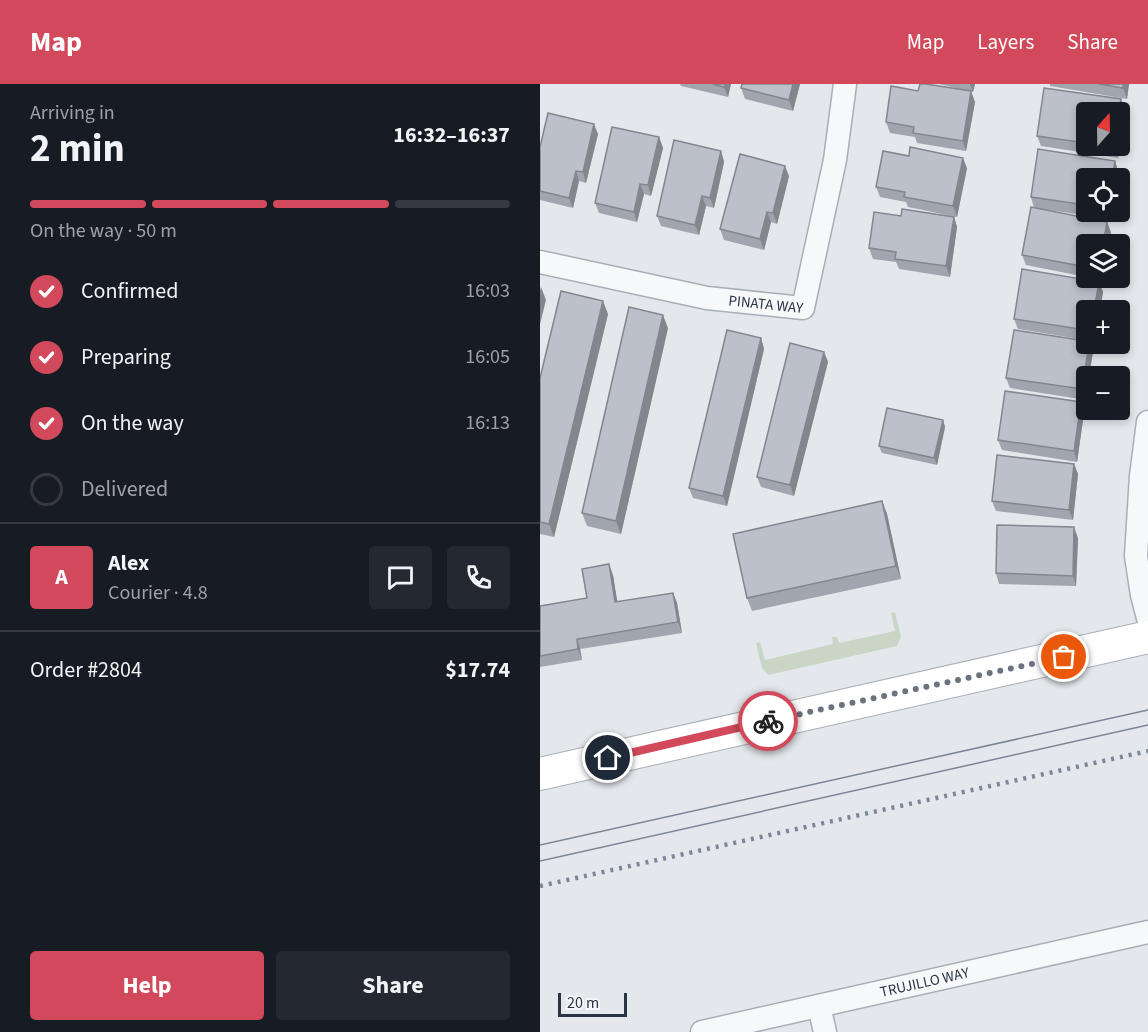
<!DOCTYPE html>
<meta charset="utf-8">
<style>
body{margin:0;font-family:"Source Sans 3",sans-serif;background:#242831;color:#f1f3f6;height:100vh;display:flex;flex-direction:column;font-size:22px;white-space:nowrap}
*{box-sizing:border-box;margin:0}
p{font-size:20px;color:#9ea1a6}
.icon{flex:none;width:33px;height:33px;fill:none;stroke:currentColor;stroke-width:2;stroke-linecap:round;stroke-linejoin:round}
.map{position:relative;flex:1;overflow:hidden}
.panel{display:flex;flex-direction:column;background:#171b24;width:540px}
.panel>*{flex:none}
.needle{width:39px;rotate:20deg}
.fabs{position:absolute;left:536px;top:18px;display:grid;gap:12px}
.fabs a{display:grid;place-items:center;width:54px;height:54px;border-radius:6px;background:#171b24;box-shadow:0 3px 9px #0003;font-size:30px}
.scale{position:absolute;left:18px;bottom:15px;width:69px;box-sizing:border-box;padding-left:6px;border:3px solid #2b3445;border-top:0;font-size:16px;line-height:21px;white-space:nowrap;color:#2b3445;-webkit-text-stroke:4px #f4f6f9;paint-order:stroke}
.pin{position:absolute;display:grid;place-items:center;width:51px;height:51px;color:#fff;margin:-26px;border:3px solid #fff;border-radius:50%;box-shadow:0 2px 6px #0007}
.courier{position:absolute;display:grid;place-items:center;width:60px;height:60px;margin:-30px;border:4px solid #d1495b;border-radius:50%;background:#fff;color:#222;box-shadow:0 2px 8px #0007}
.overview em{font-style:normal;font-weight:700}
.overview div{display:flex;flex-direction:column-reverse}
.overview{display:flex;align-items:center;justify-content:space-between;height:102px;padding:0 30px}
h1{font-size:39px;font-weight:700;line-height:45px}
.bar{display:grid;grid-template-columns:repeat(4,1fr);gap:9px 6px;align-content:center;height:72px;padding:0 30px}
.bar i{height:8px;border-radius:4px;background:#363941}
.bar .selected{background:#d1495b}
.bar p{grid-column:span 4}
.line{display:flex;align-items:center;gap:15px;padding:0 30px;border-top:2px solid #363941}
.line div{flex:1}
.round{display:grid;place-items:center;flex:none;width:63px;height:63px;border-radius:6px;background:#242831}
ol{padding:0 30px;list-style:none}
li{display:flex;align-items:center;gap:18px;height:66px}
li p{margin-inline-start:auto}
li .icon{padding:6px;border-radius:50%;background:#d1495b;color:#fff;stroke-width:4}
li:last-child{color:#9ea1a6}
li i{width:33px;height:33px;border:3px solid #363941;border-radius:50%}
.cta{display:flex;gap:12px;margin-top:auto;padding:12px 30px}
.cta a{flex:1;height:69px;border-radius:6px;background:#d1495b;color:#fff;font-size:24px;font-weight:700;line-height:69px;text-align:center}
.cta a+a{background:#242831;color:#f1f3f6}
header{display:flex;align-items:center;gap:36px;box-sizing:border-box;height:84px;padding:0 30px;background:#d1495b;color:#fff}
header strong{font-size:28px}
nav{display:flex;gap:33px;margin-inline-start:auto;font-size:21px}
main{display:flex;flex:1;min-height:0}
.map>svg:first-child{display:block}
</style>
<header>
<strong>Map</strong>
<nav><a>Map</a><a>Layers</a><a>Share</a></nav>
</header>
<main>
<section class="panel">
<div class="overview"><div><h1>2 min</h1><p>Arriving in</p></div><em>16:32–16:37</em></div>
<div class="bar"><i class="selected"></i><i class="selected"></i><i class="selected"></i><i></i><p>On the way · 50 m</p></div>
<ol>
<li><svg class="icon" aria-label="check" viewBox="0 0 24 24"><path d="M5 12l5 5 9-10"/></svg>Confirmed<p>16:03</p></li>
<li><svg class="icon" aria-label="check" viewBox="0 0 24 24"><path d="M5 12l5 5 9-10"/></svg>Preparing<p>16:05</p></li>
<li><svg class="icon" aria-label="check" viewBox="0 0 24 24"><path d="M5 12l5 5 9-10"/></svg>On the way<p>16:13</p></li>
<li><i></i>Delivered</li>
</ol>
<div class="line" style="height:108px"><b class="round" style="background:#d1495b;color:#fff">A</b><div><b>Alex</b><p>Courier · 4.8</p></div><a class="round"><svg class="icon" aria-label="chat" viewBox="0 0 24 24"><path d="M4 5h16v11H9l-5 4z"/></svg></a><a class="round"><svg class="icon" aria-label="phone" viewBox="0 0 24 24"><path d="M5 4h4l2 5-3 2q2 4 5 5l2-3 5 2v4C11 20 4 13 5 4z"/></svg></a></div>
<div class="line" style="height:78px"><div>Order #2804</div><b>$17.74</b></div>
<div class="cta"><a>Help</a><a>Share</a></div>
</section>
<div class="map">
<svg width="608" height="948" viewBox="0 0 608 948">
<rect width="100%" height="100%" fill="#e4e7ec"/>
<path fill="#c9d6c5" d="M 355,528 L 361,553 L 357,562 L 228,591 L 222,584 L 216,559 L 220,558 L 225,576 L 293,560 L 292,553 L 297,553 L 299,559 L 355,547 L 351,529 Z"/>
<g fill="none" stroke-linecap="round" stroke-linejoin="round">
<defs>
<g id="minor">
<path id="s1" d="M 0,178 L 167,214 L 263,224 L 295,76 L 305,0"/>
<path d="M 608,338 L 601,392 L 596,472 L 602,511 L 608,534"/>
<path d="M 279,922 L 285,948"/>
<path id="s2" d="M 162,948 L 608,848"/>
</g>
<path id="secondary" d="M 0,690 L 608,553"/>
</defs>
<use href="#minor" stroke="#a9aeb7" stroke-width="25"/>
<use href="#secondary" stroke="#a9aeb7" stroke-width="34"/>
<use href="#minor" stroke="#f7f8fa" stroke-width="22"/>
<use href="#secondary" stroke="#fff" stroke-width="32"/>
<g stroke="#7d8696" stroke-width="1.5">
<path d="M 0,761 L 608,626"/>
<path d="M 0,777 L 608,641"/>
</g>
<path stroke="#7d8696" stroke-width="4.5" stroke-dasharray="3 6" stroke-linecap="butt" d="M 0,802 L 608,667"/>
</g>
<g fill="#a1a5ae" fill-rule="evenodd">
<path d="M 140,0 L 191,0 L 188,13 L 141,2 Z"/>
<path d="M 260,0 L 253,27 L 205,15 L 201,4 Z"/>
<path d="M 399,0 L 435,0 L 433,8 Z"/>
<path d="M 510,0 L 589,0 L 587,15 L 510,2 Z"/>
<path d="M 504,4 L 581,15 L 584,26 L 578,74 L 501,62 L 497,52 ZM 546,28 L 579,28 L 579,62 L 546,62 Z"/>
<path d="M 435,18 L 426,67 L 377,59 L 375,53 L 350,49 L 346,38 Z"/>
<path d="M 58,50 L 46,99 L 39,97 L 33,124 L 0,116 L 0,63 Z"/>
<path d="M 119,53 L 123,64 L 111,112 L 104,110 L 97,138 L 59,129 L 55,119 Z"/>
<path d="M 181,67 L 184,78 L 174,124 L 166,122 L 159,151 L 121,142 L 117,132 Z"/>
<path d="M 575,77 L 578,87 L 546,94 L 546,128 L 573,128 L 572,135 L 494,124 L 491,113 Z"/>
<path d="M 427,84 L 417,133 L 368,123 L 366,118 L 340,113 L 336,103 Z"/>
<path d="M 249,92 L 237,140 L 231,138 L 224,166 L 184,156 L 180,145 Z"/>
<path d="M 361,132 L 414,133 L 417,143 L 410,193 L 359,185 L 356,178 L 333,175 L 329,164 Z"/>
<path d="M 571,148 L 568,160 L 546,160 L 546,193 L 486,181 L 482,171 Z"/>
<path d="M 559,198 L 563,208 L 560,226 L 546,226 L 546,256 L 478,245 L 474,235 Z"/>
<path d="M 68,230 L 14,453 L 0,450 L 0,294 Z"/>
<path d="M 128,244 L 81,450 L 47,442 L 42,429 Z"/>
<path d="M 221,254 L 224,265 L 187,422 L 153,414 L 149,404 Z"/>
<path d="M 284,268 L 288,278 L 254,412 L 221,403 L 217,393 Z"/>
<path d="M 553,268 L 549,292 L 546,292 L 546,316 L 470,304 L 466,294 Z"/>
<path d="M 544,329 L 537,378 L 462,366 L 458,356 Z"/>
<path d="M 403,336 L 405,343 L 397,381 L 342,369 L 339,362 Z"/>
<path d="M 534,380 L 538,390 L 533,436 L 456,427 L 452,417 Z"/>
<path d="M 342,417 L 347,430 L 361,495 L 212,527 L 207,514 Z"/>
<path d="M 538,454 L 536,502 L 459,500 L 456,489 Z"/>
<path d="M 73,491 L 77,518 L 133,509 L 137,519 L 142,549 L 40,565 L 42,576 L 0,583 L 0,522 L 47,514 Z"/>
</g>
<g fill="#83868d">
<path d="M 185,0 L 191,0 L 188,13 L 184,3 Z"/>
<path d="M 253,0 L 260,0 L 253,27 L 249,16 Z"/>
<path d="M 430,0 L 435,0 L 433,8 Z"/>
<path d="M 583,0 L 589,0 L 587,15 L 583,4 Z"/>
<path d="M 431,7 L 435,18 L 426,67 L 423,57 Z"/>
<path d="M 581,15 L 584,26 L 578,74 L 574,63 L 574,62 L 579,62 L 579,28 Z"/>
<path d="M 54,40 L 58,50 L 46,99 L 43,88 Z"/>
<path d="M 119,53 L 123,64 L 111,112 L 108,101 Z"/>
<path d="M 181,67 L 184,78 L 174,124 L 170,114 Z"/>
<path d="M 423,74 L 427,84 L 417,133 L 413,122 Z"/>
<path d="M 575,77 L 578,87 L 577,94 L 572,94 Z"/>
<path d="M 245,82 L 249,92 L 237,140 L 233,129 Z"/>
<path d="M 36,87 L 39,97 L 33,124 L 29,114 Z"/>
<path d="M 100,100 L 104,110 L 97,138 L 94,128 Z"/>
<path d="M 162,112 L 166,122 L 159,151 L 155,141 Z"/>
<path d="M 227,128 L 231,138 L 224,166 L 220,155 Z"/>
<path d="M 569,128 L 573,128 L 572,135 Z"/>
<path d="M 414,133 L 417,143 L 410,193 L 406,182 Z"/>
<path d="M 567,138 L 571,148 L 568,160 L 563,160 Z"/>
<path d="M 559,198 L 563,208 L 560,226 L 554,226 Z"/>
<path d="M 1,203 L 6,216 L 0,240 L 0,207 Z"/>
<path d="M 63,217 L 68,230 L 14,453 L 9,440 Z"/>
<path d="M 123,231 L 128,244 L 81,450 L 76,437 Z"/>
<path d="M 221,254 L 224,265 L 187,422 L 183,412 Z"/>
<path d="M 549,260 L 550,260 L 553,268 L 549,292 L 546,292 L 546,316 L 542,305 Z"/>
<path d="M 284,268 L 288,278 L 254,412 L 250,401 Z"/>
<path d="M 541,318 L 544,329 L 537,378 L 534,367 Z"/>
<path d="M 403,336 L 405,343 L 397,381 L 394,374 Z"/>
<path d="M 534,380 L 538,390 L 533,436 L 529,426 Z"/>
<path d="M 342,417 L 347,430 L 361,495 L 356,482 Z"/>
<path d="M 534,443 L 538,454 L 536,502 L 533,492 Z"/>
<path d="M 69,480 L 73,491 L 79,528 L 75,518 Z"/>
<path d="M 133,509 L 137,519 L 142,549 L 138,538 Z"/>
<path d="M 37,555 L 40,565 L 42,576 L 38,565 Z"/>
</g>
<g fill="#bbc0ca" stroke="#83868d" stroke-width="1.5">
<path d="M 173,0 L 185,0 L 184,3 Z"/>
<path d="M 202,0 L 253,0 L 249,16 L 201,4 Z"/>
<path d="M 380,0 L 386,0 L 431,7 L 423,57 L 373,49 L 374,43 L 346,38 L 351,2 L 378,7 Z"/>
<path d="M 559,0 L 583,0 L 583,4 Z"/>
<path d="M 504,4 L 581,15 L 579,28 L 546,28 L 546,59 L 497,52 Z"/>
<path d="M 8,29 L 54,40 L 43,88 L 36,87 L 29,114 L 0,107 L 0,63 Z"/>
<path d="M 72,43 L 119,53 L 108,101 L 100,100 L 94,128 L 55,119 Z"/>
<path d="M 134,56 L 181,67 L 170,114 L 162,112 L 155,141 L 117,132 Z"/>
<path d="M 370,63 L 423,74 L 413,122 L 364,113 L 365,108 L 336,103 L 343,67 L 369,72 Z"/>
<path d="M 498,65 L 575,77 L 572,94 L 546,94 L 546,121 L 491,113 Z"/>
<path d="M 200,70 L 245,82 L 233,129 L 227,128 L 220,155 L 180,145 Z"/>
<path d="M 491,123 L 567,138 L 563,160 L 546,160 L 546,183 L 482,171 Z"/>
<path d="M 362,125 L 414,133 L 406,182 L 355,175 L 356,168 L 329,164 L 334,128 L 361,132 Z"/>
<path d="M 482,185 L 559,198 L 554,226 L 546,226 L 546,246 L 474,235 Z"/>
<path d="M 21,207 L 63,217 L 9,440 L 0,438 L 0,294 Z"/>
<path d="M 89,223 L 123,231 L 76,437 L 42,429 Z"/>
<path d="M 187,246 L 221,254 L 183,412 L 149,404 Z"/>
<path d="M 474,246 L 546,257 L 546,260 L 549,260 L 542,305 L 466,294 Z"/>
<path d="M 250,259 L 284,268 L 250,401 L 217,393 Z"/>
<path d="M 465,307 L 541,318 L 534,367 L 458,356 Z"/>
<path d="M 347,324 L 403,336 L 394,374 L 339,362 Z"/>
<path d="M 457,371 L 534,380 L 529,426 L 452,417 Z"/>
<path d="M 342,417 L 356,482 L 207,514 L 193,450 Z"/>
<path d="M 457,441 L 534,443 L 533,492 L 456,489 Z"/>
<path d="M 69,480 L 75,518 L 133,509 L 138,538 L 37,555 L 38,565 L 0,572 L 0,522 L 47,514 L 42,485 Z"/>
</g>
<g fill="none" stroke-linecap="round" stroke-linejoin="round">
<path stroke="#6c737f" stroke-width="6" stroke-dasharray="0 10.8" d="M 228,637 L 524,573"/>
<path stroke="#d1495b" stroke-width="8" d="M 68,674 L 228,637"/>
</g>
<g text-anchor="middle" stroke-width="4.5" stroke-linejoin="round" paint-order="stroke">
<g font-size="15" fill="#2b3445" stroke="#f4f6f9">
<text dy="5" stroke="none"><textPath href="#s1" startOffset="230">PINATA WAY</textPath></text>
<text dy="5" stroke="none"><textPath href="#s2" startOffset="228">TRUJILLO WAY</textPath></text>
</g>
</g>
</svg>
<div class="fabs">
<a><svg class="needle" viewBox="-14 -14 28 28"><path d="M0-13l5 13h-10z" fill="#e53935"/><path d="M0 13l5-13h-10z" fill="#9ea1a6"/></svg></a>
<a><svg class="icon" aria-label="locate" viewBox="0 0 24 24"><circle cx="12" cy="12" r="6"/><path d="M12 2v4M12 18v4M2 12h4M18 12h4"/></svg></a>
<a><svg class="icon" aria-label="layers" viewBox="0 0 24 24"><path d="M12 4l9 5-9 5-9-5zM3 14l9 5 9-5"/></svg></a>
<a>+</a>
<a>−</a>
</div>
<div class="scale">20 m</div>
<div class="pin" style="left:524px;top:573px;background:#ea580c"><svg class="icon" aria-label="bag" viewBox="0 0 24 24"><path d="M5 8h14l-1 12H6zM9 8a3 3 0 0 1 6 0"/></svg></div>
<div class="pin" style="left:68px;top:674px;background:#1f2937"><svg class="icon" aria-label="home" viewBox="0 0 24 24"><path d="M3 11l9-7 9 7M6 9v11h12V9"/></svg></div>
<div class="courier" style="left:228px;top:637px"><svg class="icon" aria-label="bike" viewBox="0 0 24 24"><circle cx="6" cy="16" r="4"/><circle cx="18" cy="16" r="4"/><path d="M6 16l4-8h5l3 8M10 8l3 8H6M13 5h3"/></svg></div>
</div>
</main>
